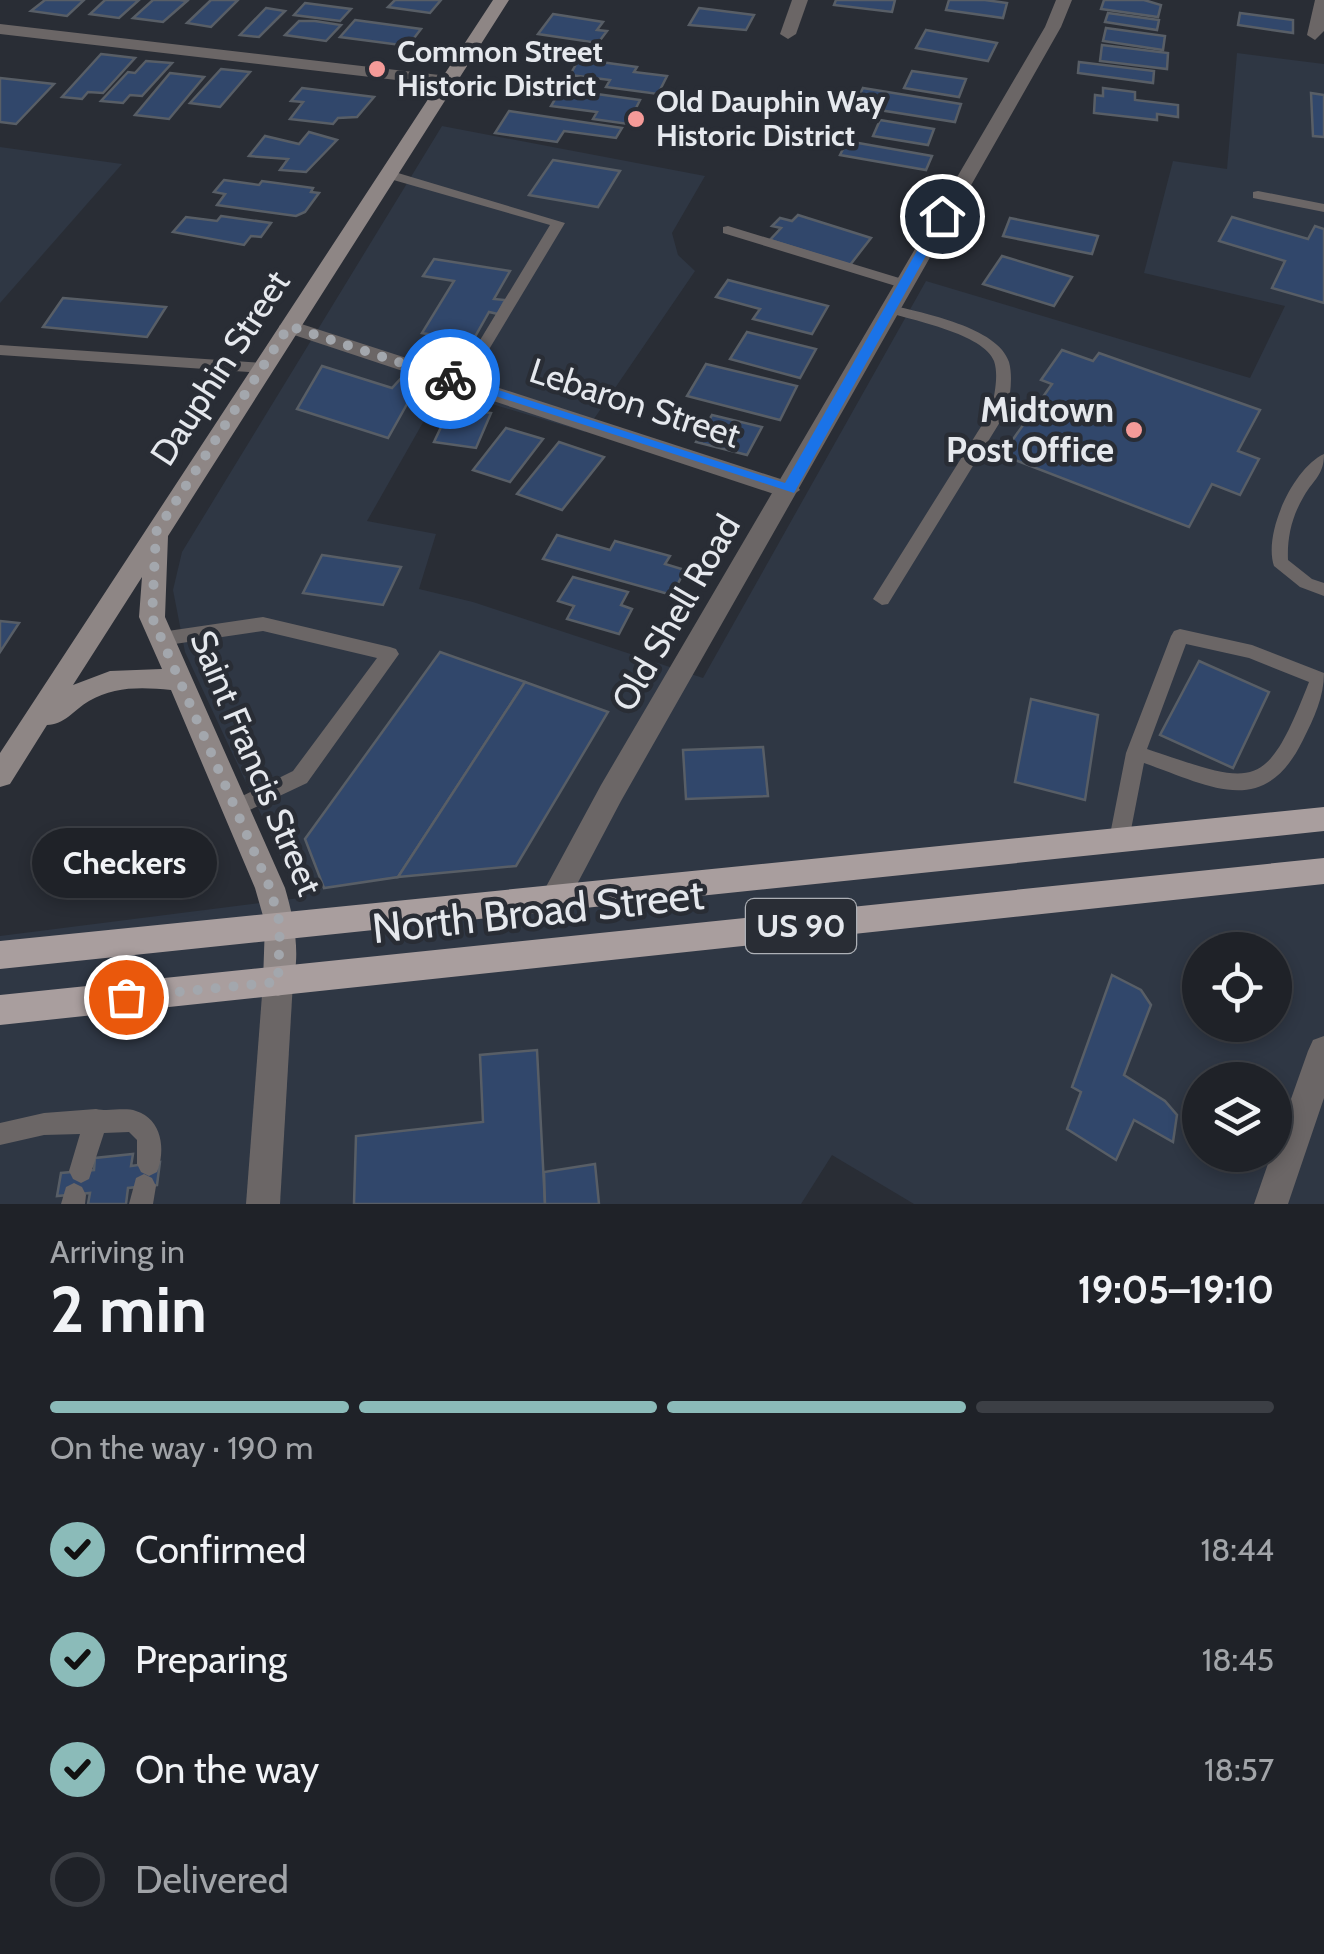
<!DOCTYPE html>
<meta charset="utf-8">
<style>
body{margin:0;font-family:Cabin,sans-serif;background:#2c2f34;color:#f1f3f6;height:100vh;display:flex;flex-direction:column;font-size:38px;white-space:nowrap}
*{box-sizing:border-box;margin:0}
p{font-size:32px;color:#a1a4a8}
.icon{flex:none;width:55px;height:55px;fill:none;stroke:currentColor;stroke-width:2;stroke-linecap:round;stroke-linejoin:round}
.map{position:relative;height:1204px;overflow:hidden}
.sheet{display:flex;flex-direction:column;background:#1f2228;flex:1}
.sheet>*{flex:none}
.buttons{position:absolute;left:1182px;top:932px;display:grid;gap:20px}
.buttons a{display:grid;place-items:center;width:110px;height:110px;border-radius:50%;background:#1f2228;box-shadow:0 5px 15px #0003,0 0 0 2px #3c3f45;font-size:50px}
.pin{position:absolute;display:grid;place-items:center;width:85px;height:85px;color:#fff;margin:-42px;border:5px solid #fff;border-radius:50%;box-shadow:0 2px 10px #0007}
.courier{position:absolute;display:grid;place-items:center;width:100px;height:100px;margin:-50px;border:8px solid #1a73e8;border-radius:50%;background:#fff;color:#222;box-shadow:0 2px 12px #0007}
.bubble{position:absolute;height:70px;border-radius:35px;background:#1f2228;box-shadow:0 5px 15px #0003,0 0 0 2px #3c3f45;font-size:32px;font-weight:700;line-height:70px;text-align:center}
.head em{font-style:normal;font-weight:700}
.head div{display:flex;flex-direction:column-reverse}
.head{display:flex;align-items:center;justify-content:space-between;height:170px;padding:0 50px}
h1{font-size:65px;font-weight:700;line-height:75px}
.bar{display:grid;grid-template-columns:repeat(4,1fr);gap:15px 10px;align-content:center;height:120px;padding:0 50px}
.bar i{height:12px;border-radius:8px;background:#3c3f45}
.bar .active{background:#8bbbb9}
.bar p{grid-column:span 4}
ol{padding:0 50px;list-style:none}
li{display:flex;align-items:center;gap:30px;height:110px}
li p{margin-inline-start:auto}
li .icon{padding:10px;border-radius:50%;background:#8bbbb9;color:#111;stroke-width:4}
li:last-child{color:#a1a4a8}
li i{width:55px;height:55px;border:5px solid #3c3f45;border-radius:50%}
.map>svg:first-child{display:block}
</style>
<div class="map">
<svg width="1324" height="1204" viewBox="0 0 1324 1204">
<rect width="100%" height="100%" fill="#292d35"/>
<g fill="#2f3744" fill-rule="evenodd">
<path d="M 1237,53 L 1324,64 L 1324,1204 L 914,1204 L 832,1155 L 801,1204 L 0,1204 L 0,936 L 300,898 L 185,652 L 173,590 L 182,552 L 442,126 L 705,176 L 672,233 L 678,255 L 695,271 L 585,432 L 442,389 L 367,521 L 436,534 L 419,589 L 473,602 L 703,678 L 926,281 L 1250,378 L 1285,306 L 1144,273 L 1173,161 L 1227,169 ZM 1200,950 L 1275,950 L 1275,1025 L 1200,1025 ZM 1200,1080 L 1275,1080 L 1275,1155 L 1200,1155 Z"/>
<path d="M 0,147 L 122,164 L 0,303 Z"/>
</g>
<g fill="#31476b" stroke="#585e66" stroke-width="2.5">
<path d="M 45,0 L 84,0 L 67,16 L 31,11 Z"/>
<path d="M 105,0 L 139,0 L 119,18 L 90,14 Z"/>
<path d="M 153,0 L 180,0 L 187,1 L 163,22 L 133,18 Z"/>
<path d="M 211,0 L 238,0 L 211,27 L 187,23 Z"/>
<path d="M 395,0 L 441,0 L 430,13 L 388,7 Z"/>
<path d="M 836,0 L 895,0 L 892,12 L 834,5 Z"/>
<path d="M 949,0 L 985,0 L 1007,3 L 1003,18 L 946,10 Z"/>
<path d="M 1104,0 L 1144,0 L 1161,5 L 1158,17 L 1101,9 Z"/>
<path d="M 305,3 L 351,9 L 340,21 L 294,15 Z"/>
<path d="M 266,8 L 285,11 L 259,37 L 240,35 Z"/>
<path d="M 699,8 L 754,15 L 746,30 L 689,25 Z"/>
<path d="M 1108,13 L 1159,20 L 1157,30 L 1105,22 Z"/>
<path d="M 1240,13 L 1293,20 L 1293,33 L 1238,25 Z"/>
<path d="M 553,14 L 603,22 L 597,30 L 607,31 L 598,43 L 538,34 Z"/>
<path d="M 355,20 L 421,29 L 408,46 L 340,37 Z"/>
<path d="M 299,21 L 315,21 L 341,25 L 326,41 L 285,35 Z"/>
<path d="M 1106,28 L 1165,36 L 1163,50 L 1103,41 Z"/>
<path d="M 926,30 L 997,43 L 988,61 L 916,48 Z"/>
<path d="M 1102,45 L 1168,53 L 1167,69 L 1100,61 Z"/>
<path d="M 101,54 L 135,58 L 103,93 L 88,92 L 82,99 L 62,97 Z"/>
<path d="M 579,59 L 637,67 L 634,72 L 667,76 L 658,94 L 606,87 L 610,80 L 570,75 Z"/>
<path d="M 146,61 L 172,63 L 142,96 L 130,95 L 123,103 L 101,101 L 128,72 L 135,73 Z"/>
<path d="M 1079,62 L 1154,71 L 1153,83 L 1078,73 Z"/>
<path d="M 221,69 L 250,72 L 220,107 L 190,103 Z"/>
<path d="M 912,71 L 966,79 L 959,97 L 904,88 Z"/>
<path d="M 170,73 L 204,77 L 169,119 L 135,115 Z"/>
<path d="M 0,78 L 54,84 L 16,124 L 0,122 Z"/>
<path d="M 302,88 L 374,97 L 357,117 L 338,118 L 333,124 L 290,119 L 303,102 L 291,101 Z"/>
<path d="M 863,88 L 961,104 L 955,122 L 854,106 Z"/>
<path d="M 1103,88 L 1135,92 L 1135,100 L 1178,105 L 1178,117 L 1157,114 L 1157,120 L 1094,113 L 1095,95 L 1103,96 Z"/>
<path d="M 561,89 L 640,100 L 628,124 L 593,119 L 597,112 L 551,106 Z"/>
<path d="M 1311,93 L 1324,95 L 1324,137 L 1313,136 Z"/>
<path d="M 509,111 L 622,128 L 616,138 L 564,131 L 557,142 L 495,133 Z"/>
<path d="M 880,120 L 934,129 L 928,145 L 873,136 Z"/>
<path d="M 309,132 L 337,140 L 306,172 L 280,170 L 288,159 L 249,156 L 265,136 L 299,144 Z"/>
<path d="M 847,141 L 932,156 L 926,170 L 840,155 Z"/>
<path d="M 553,160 L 620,171 L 598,207 L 529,195 Z"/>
<path d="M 224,180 L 259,185 L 262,181 L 313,188 L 311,192 L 319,193 L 305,212 L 296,216 L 217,205 L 225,194 L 214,192 Z"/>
<path d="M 798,215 L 871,238 L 850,265 L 770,240 L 781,228 L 772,226 L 780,218 L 792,221 Z"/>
<path d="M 221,216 L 271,223 L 261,237 L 251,236 L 244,245 L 173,232 L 186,217 L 217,221 Z"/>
<path d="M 1232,217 L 1308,239 L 1315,226 L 1324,229 L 1324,303 L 1272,288 L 1285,261 L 1219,241 Z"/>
<path d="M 1010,218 L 1098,236 L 1092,254 L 1003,236 Z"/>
<path d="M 1002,256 L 1072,277 L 1054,306 L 983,284 Z"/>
<path d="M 434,259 L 510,271 L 494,299 L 505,300 L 498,314 L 489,312 L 472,342 L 422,333 L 454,281 L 423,276 Z"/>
<path d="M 728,280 L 828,306 L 812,334 L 753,319 L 760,309 L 716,297 Z"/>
<path d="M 63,298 L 166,307 L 147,337 L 43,327 Z"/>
<path d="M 747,332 L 816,349 L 800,378 L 730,359 Z"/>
<path d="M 1062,350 L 1093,361 L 1099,353 L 1260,410 L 1238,451 L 1259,459 L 1240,495 L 1212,484 L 1189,527 L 1002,455 L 1052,384 L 1041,380 Z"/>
<path d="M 706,364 L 797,386 L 780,420 L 687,396 Z"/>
<path d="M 322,366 L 392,388 L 405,374 L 421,379 L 388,438 L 297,409 Z"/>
<path d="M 450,408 L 491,413 L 476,448 L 434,442 Z"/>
<path d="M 712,415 L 762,427 L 747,455 L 696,442 Z"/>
<path d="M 506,428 L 543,439 L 510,482 L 473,470 Z"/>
<path d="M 559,442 L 604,457 L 562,510 L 517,494 Z"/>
<path d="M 557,535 L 610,550 L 615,541 L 670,556 L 665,564 L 685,570 L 672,595 L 543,559 Z"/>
<path d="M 322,555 L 401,567 L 383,605 L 303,593 Z"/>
<path d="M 573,577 L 628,592 L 621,605 L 632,609 L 619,634 L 567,619 L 574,606 L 558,601 Z"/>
<path d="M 0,621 L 19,623 L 0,652 Z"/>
<path d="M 440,652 L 525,682 L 398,877 L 324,888 L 305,839 Z"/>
<path d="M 1199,661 L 1269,692 L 1233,768 L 1160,735 Z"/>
<path d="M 525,682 L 608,712 L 516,866 L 398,877 Z"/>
<path d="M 1031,699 L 1098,715 L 1085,800 L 1015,782 Z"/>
<path d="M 763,747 L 768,796 L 686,799 L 683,750 Z"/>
<path d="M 1112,975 L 1141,990 L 1151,1005 L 1124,1075 L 1165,1101 L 1177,1115 L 1173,1142 L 1134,1120 L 1116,1160 L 1067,1129 L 1081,1092 L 1072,1087 Z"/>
<path d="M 537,1050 L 545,1204 L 354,1204 L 356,1136 L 483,1122 L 480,1055 Z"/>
<path d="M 133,1154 L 131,1166 L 160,1162 L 157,1185 L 128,1188 L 126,1204 L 88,1204 L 90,1193 L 57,1196 L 61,1173 L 94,1170 L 95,1158 Z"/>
<path d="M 595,1164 L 599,1204 L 545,1204 L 544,1172 Z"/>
</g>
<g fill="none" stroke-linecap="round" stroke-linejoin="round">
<g fill="#6b6666" fill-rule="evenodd">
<path d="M 388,170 L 565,223 L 467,386 L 457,386 L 454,383 L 550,225 L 383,177 L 383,171 Z"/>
<path d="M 1258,191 L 1324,204 L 1324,212 L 1253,198 L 1253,192 Z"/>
<path d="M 728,226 L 909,281 L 911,284 L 909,287 L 899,287 L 723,233 L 723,227 Z"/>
<path d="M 891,305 C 922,313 998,327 1009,362 C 1013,377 1010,394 1008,409 L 888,604 L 882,605 L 873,599 L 992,409 C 994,394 999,376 994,361 C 984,334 912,320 886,312 L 886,306 Z"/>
<path d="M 0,345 L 262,363 L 269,368 L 262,373 L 0,355 Z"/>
<path d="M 1324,454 C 1324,475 1314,479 1304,496 C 1292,516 1287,537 1288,560 L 1312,579 L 1324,583 L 1324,596 L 1300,587 L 1274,566 C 1263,534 1293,468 1324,454 Z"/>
<path d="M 263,617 L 390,647 L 396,649 L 399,654 L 307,783 L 235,817 L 228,815 L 225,809 L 228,803 L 293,771 L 377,658 L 263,631 L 161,646 L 155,644 L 152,639 L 155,634 L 161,632 Z"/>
<path d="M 1180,629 L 1252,645 L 1324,673 C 1324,697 1314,718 1303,740 C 1264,820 1210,786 1144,763 L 1129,840 L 1126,846 L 1119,849 L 1112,846 L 1109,840 L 1126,753 L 1171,636 L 1174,631 ZM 1186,644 L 1249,658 L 1309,682 C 1265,795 1255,785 1147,749 Z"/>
<path d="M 96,1109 C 109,1112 124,1107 136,1111 C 162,1119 166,1150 157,1172 L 149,1176 L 141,1172 L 137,1164 L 137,1140 L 129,1132 L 104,1133 L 89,1179 L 81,1183 L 73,1179 L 69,1171 L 80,1134 L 44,1135 L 0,1145 L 0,1123 L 44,1113 Z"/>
<path d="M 144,1174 L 152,1178 L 156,1186 L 153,1204 L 129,1204 L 136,1178 Z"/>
<path d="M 74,1183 L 82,1187 L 86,1195 L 85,1204 L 61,1204 L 66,1187 Z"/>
</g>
<g fill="#6b6666" fill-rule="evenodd">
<path d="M 792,0 L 808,0 L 796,34 L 788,39 L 780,34 Z"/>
<path d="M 1315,0 L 1324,0 L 1324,31 L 1315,40 L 1307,35 Z"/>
<path d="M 0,24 L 448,76 L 456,81 L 448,86 L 0,34 Z"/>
<path d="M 289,320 L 796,484 L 800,490 L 788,498 L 780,496 L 282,331 L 279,326 Z"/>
</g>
<g fill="#6b6666" fill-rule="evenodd">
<path d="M 1056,0 L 1072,0 L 1061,27 L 621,801 L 566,905 L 556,909 L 546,905 L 541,896 L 601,785 L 1045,27 Z"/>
<path d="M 278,968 L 289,972 L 293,982 L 280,1204 L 246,1204 L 263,982 L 267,972 Z"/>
<path d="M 1324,1036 L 1324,1098 L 1288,1204 L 1254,1204 L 1271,1155 L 1275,1155 L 1275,1144 L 1308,1051 L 1313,1040 Z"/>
</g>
<path fill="#8e8685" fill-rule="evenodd" d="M 493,0 L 509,0 L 168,536 L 165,617 L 285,888 C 294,919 303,961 289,992 L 278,996 L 267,992 L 263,982 L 265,923 L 255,888 L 171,690 C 143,687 114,686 89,701 C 74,710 64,725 47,725 L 10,784 L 0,787 L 0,753 ZM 142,577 L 139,617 L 162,669 L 110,671 L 73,685 Z"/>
<g fill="#a99e9e" fill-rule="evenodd">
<path d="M 1324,807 L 1324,831 L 0,969 L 0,941 Z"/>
<path d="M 1324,858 L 1324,884 L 0,1025 L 0,995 Z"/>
</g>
</g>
<path fill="#1a73e8" d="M 938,214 L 948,216 L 794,493 L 443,379 L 455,376 L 785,483 Z"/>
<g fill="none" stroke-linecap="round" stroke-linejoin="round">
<path stroke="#a3a7ad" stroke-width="10" stroke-dasharray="0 18" d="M 126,997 L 278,982 L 280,924 L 270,888 L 152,617 L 156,532 L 289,326 L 450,379"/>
</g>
<g fill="#f59b99" stroke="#292d35" stroke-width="4">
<circle cx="377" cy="69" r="10"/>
<circle cx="636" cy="119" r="10"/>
<circle cx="1134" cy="430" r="10"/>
</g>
<g text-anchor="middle" stroke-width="9" stroke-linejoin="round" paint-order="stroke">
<g font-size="30" font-weight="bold" fill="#e5e8ed" stroke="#292d35" text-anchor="start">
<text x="397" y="62">Common Street<tspan x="397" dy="34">Historic District</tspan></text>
<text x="656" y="112">Old Dauphin Way<tspan x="656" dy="34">Historic District</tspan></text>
</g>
<rect fill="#292d35" stroke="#adb0b6" stroke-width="2.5" x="746" y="899" width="110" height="54" rx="8"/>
<g font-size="32" font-weight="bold" fill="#e5e8ed">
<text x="801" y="937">US 90</text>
</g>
<g font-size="35" fill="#e5e8ed" stroke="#292d35">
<text transform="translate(220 368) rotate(-57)" y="12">Dauphin Street</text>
<text transform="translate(635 403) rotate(18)" y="12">Lebaron Street</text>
<text transform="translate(676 613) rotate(-60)" y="12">Old Shell Road</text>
<text transform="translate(256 763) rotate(67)" y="12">Saint Francis Street</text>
</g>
<g font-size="35" font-weight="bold" fill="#e5e8ed" stroke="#292d35" text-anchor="end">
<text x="1114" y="422">Midtown<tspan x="1114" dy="40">Post Office</tspan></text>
</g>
<g font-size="42" fill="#e5e8ed" stroke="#292d35">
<text transform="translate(538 911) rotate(-6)" y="15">North Broad Street</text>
</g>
</g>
</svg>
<div class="buttons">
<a><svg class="icon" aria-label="locate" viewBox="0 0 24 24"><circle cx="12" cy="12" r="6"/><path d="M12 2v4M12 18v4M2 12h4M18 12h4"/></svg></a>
<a><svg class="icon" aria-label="layers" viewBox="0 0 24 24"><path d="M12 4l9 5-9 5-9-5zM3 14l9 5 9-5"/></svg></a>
</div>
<div class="pin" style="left:126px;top:997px;background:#ea580c"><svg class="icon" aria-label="bag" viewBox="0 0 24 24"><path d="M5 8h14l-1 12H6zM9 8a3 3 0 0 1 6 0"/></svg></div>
<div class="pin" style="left:942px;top:216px;background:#1f2937"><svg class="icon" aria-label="home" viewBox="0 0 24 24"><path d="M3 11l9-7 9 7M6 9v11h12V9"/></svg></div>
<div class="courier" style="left:450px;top:379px"><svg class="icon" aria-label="bike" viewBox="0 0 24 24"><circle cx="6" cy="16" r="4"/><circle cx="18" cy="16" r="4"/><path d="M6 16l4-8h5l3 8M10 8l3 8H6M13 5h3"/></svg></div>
<div class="bubble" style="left:32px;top:828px;width:185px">Checkers</div>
</div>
<section class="sheet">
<div class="head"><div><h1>2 min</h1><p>Arriving in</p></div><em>19:05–19:10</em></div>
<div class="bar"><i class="active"></i><i class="active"></i><i class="active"></i><i></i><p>On the way · 190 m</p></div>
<ol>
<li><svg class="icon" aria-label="check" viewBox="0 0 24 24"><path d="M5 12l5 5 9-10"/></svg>Confirmed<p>18:44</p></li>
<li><svg class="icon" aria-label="check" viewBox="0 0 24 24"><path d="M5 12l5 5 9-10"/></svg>Preparing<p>18:45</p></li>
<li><svg class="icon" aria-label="check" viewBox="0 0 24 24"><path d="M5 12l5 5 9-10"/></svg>On the way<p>18:57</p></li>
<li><i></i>Delivered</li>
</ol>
</section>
